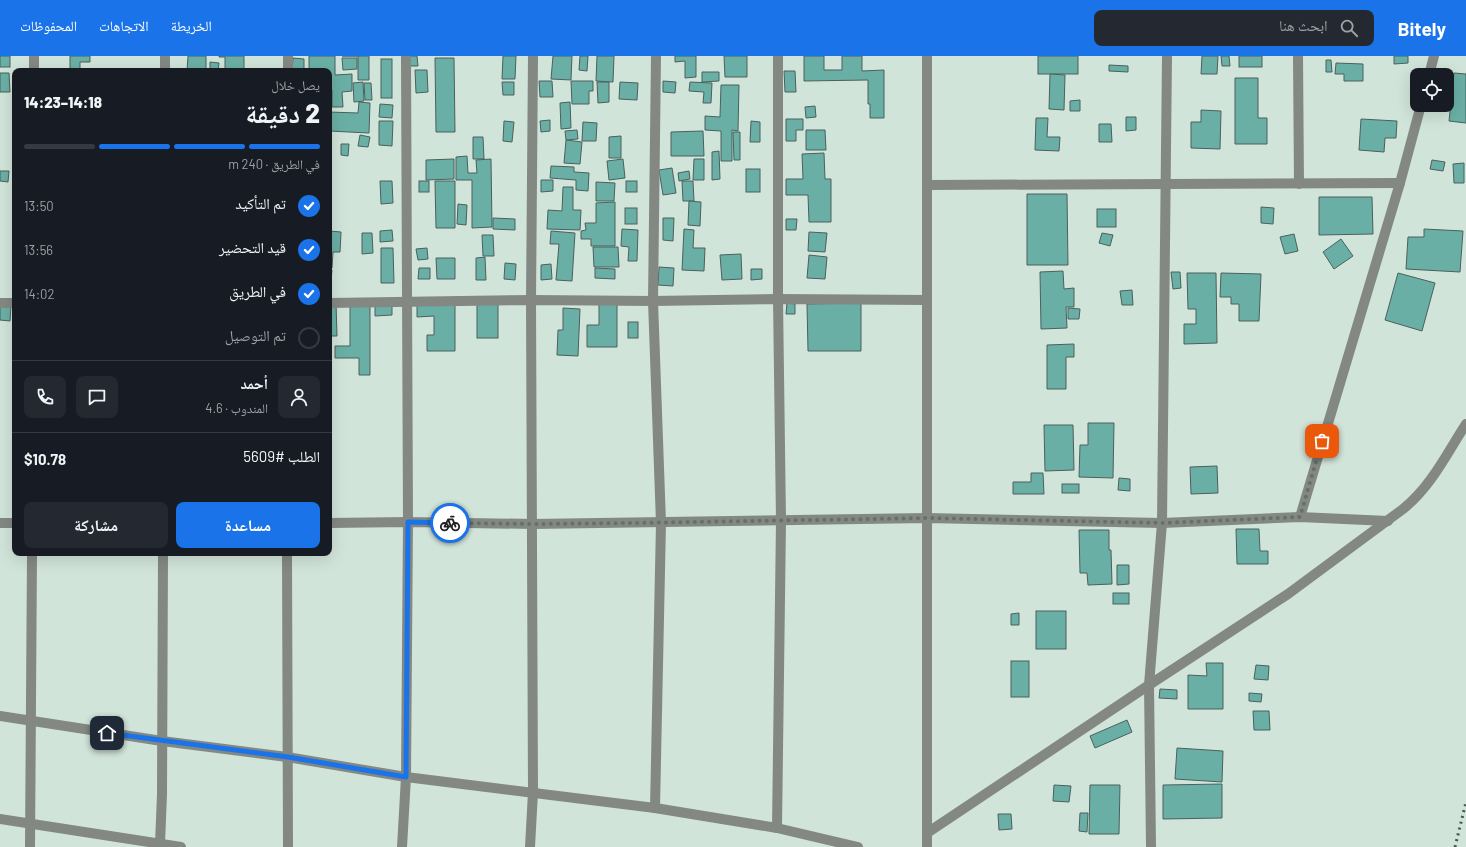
<!DOCTYPE html>
<html lang="ar">
<meta charset="utf-8">
<style>
body{margin:0;font-family:Barlow,"Noto Naskh Arabic",sans-serif;background:#242831;color:#f1f3f6;direction:rtl;height:100vh;display:flex;flex-direction:column;font-size:15px;white-space:nowrap}
*{box-sizing:border-box;margin:0}
p{font-size:13px;color:#9ea1a6}
.icon{flex:none;width:22px;height:22px;fill:none;stroke:currentColor;stroke-width:2;stroke-linecap:round;stroke-linejoin:round}
.map{position:relative;flex:1;overflow:hidden;direction:ltr}
.sheet{position:absolute;left:12px;top:12px;width:320px;height:488px;display:flex;flex-direction:column;background:#171b24;border-radius:8px;box-shadow:0 4px 16px #0002;direction:rtl}
.sheet>*{flex:none}
.controls{position:absolute;left:1410px;top:12px;display:grid;gap:8px}
.controls a{display:grid;place-items:center;width:44px;height:44px;border-radius:8px;background:#171b24;box-shadow:0 4px 16px #0002;font-size:20px}
.pin{position:absolute;display:grid;place-items:center;width:34px;height:34px;color:#fff;margin:-17px;border-radius:8px;box-shadow:0 2px 6px #0006}
.courier{position:absolute;display:grid;place-items:center;width:40px;height:40px;margin:-20px;border:3px solid #1a73e8;border-radius:50%;background:#fff;color:#222;box-shadow:0 1px 5px #0007}
.summary em{font-style:normal;font-weight:800}
.summary div{display:flex;flex-direction:column-reverse}
.summary{display:flex;align-items:center;justify-content:space-between;height:68px;padding:0 12px}
h1{font-size:26px;font-weight:800;line-height:30px}
.bar{display:grid;grid-template-columns:repeat(4,1fr);gap:6px 4px;align-content:center;height:48px;padding:0 12px}
.bar i{height:5px;border-radius:3px;background:#363941}
.bar .active{background:#1a73e8}
.bar p{grid-column:span 4}
.line{display:flex;align-items:center;gap:10px;padding:0 12px;border-top:1px solid #363941}
.line div{flex:1}
.round{display:grid;place-items:center;flex:none;width:42px;height:42px;border-radius:8px;background:#242831}
ol{padding:0 12px;list-style:none}
li{display:flex;align-items:center;gap:12px;height:44px}
li p{margin-inline-start:auto}
li .icon{padding:4px;border-radius:50%;background:#1a73e8;color:#fff;stroke-width:4}
li:last-child{color:#9ea1a6}
li i{width:22px;height:22px;border:2px solid #363941;border-radius:50%}
.button{display:flex;gap:8px;margin-top:auto;padding:8px 12px}
.button a{flex:1;height:46px;border-radius:8px;background:#1a73e8;color:#fff;font-size:16px;font-weight:800;line-height:46px;text-align:center}
.button a+a{background:#242831;color:#f1f3f6}
header{display:flex;align-items:center;gap:24px;box-sizing:border-box;height:56px;padding:0 20px;background:#1a73e8;color:#fff}
header strong{font-size:19px}
nav{display:flex;gap:22px;margin-inline-start:auto;font-size:14px}
.search{width:280px;height:36px;background:#242831;display:flex;align-items:center;gap:10px;box-sizing:border-box;padding:0 14px;border-radius:8px;color:#9ea1a6;font-size:15px}
.map>svg:first-child{display:block}
</style>
<header>
<strong>Bitely</strong>
<div class="search"><svg class="icon" aria-label="search" viewBox="0 0 24 24"><circle cx="10" cy="10" r="6"/><path d="M15 15l6 6"/></svg>ابحث هنا</div>
<nav><a>الخريطة</a><a>الاتجاهات</a><a>المحفوظات</a></nav>
</header>
<div class="map">
<svg width="1466" height="791" viewBox="0 0 1466 791">
<rect width="100%" height="100%" fill="#d1e4d9"/>
<g fill="#6aafa5" stroke="#4b605c">
<rect x="0" y="0" width="10" height="11"/>
<path d="M 70,0 L 90,0 L 90,6 L 80,6 L 80,15 L 70,15 Z"/>
<path d="M 188,0 L 206,0 L 206,15 L 187,15 Z"/>
<path d="M 219,0 L 244,0 L 244,15 L 225,15 L 225,1 L 219,1 Z"/>
<path d="M 309,0 L 335,0 L 335,19 L 352,18 L 352,35 L 342,36 L 343,51 L 332,51 L 332,34 L 329,34 L 329,15 L 309,15 Z"/>
<path d="M 342,0 L 369,0 L 369,24 L 358,24 L 358,0 Z"/>
<path d="M 405,0 L 417,0 L 418,10 L 406,10 Z"/>
<path d="M 503,0 L 516,0 L 515,23 L 502,23 Z"/>
<path d="M 553,0 L 572,0 L 571,24 L 551,23 Z"/>
<path d="M 580,0 L 588,0 L 587,15 L 579,14 Z"/>
<path d="M 597,0 L 614,0 L 613,26 L 596,25 Z"/>
<path d="M 675,0 L 696,0 L 696,21 L 685,22 L 685,5 L 675,6 Z"/>
<path d="M 724,0 L 747,0 L 747,21 L 725,21 Z"/>
<path d="M 804,0 L 824,0 L 824,14 L 842,14 L 842,0 L 862,0 L 862,15 L 884,14 L 884,62 L 870,62 L 870,48 L 868,48 L 868,24 L 804,25 Z"/>
<rect x="1038" y="0" width="40" height="18"/>
<path d="M 1202,0 L 1218,0 L 1217,18 L 1201,18 Z"/>
<path d="M 1221,0 L 1229,0 L 1230,10 L 1222,10 Z"/>
<rect x="1239" y="0" width="23" height="11"/>
<path d="M 1394,0 L 1408,0 L 1408,7 L 1394,8 Z"/>
<path d="M 293,2 L 304,3 L 304,15 L 292,15 Z"/>
<path d="M 342,2 L 357,2 L 357,13 L 343,14 Z"/>
<path d="M 435,2 L 454,2 L 455,76 L 436,76 Z"/>
<rect x="381" y="3" width="11" height="39"/>
<path d="M 1326,4 L 1331,4 L 1332,16 L 1326,16 Z"/>
<path d="M 210,6 L 219,7 L 218,15 L 210,15 Z"/>
<path d="M 1336,7 L 1363,8 L 1363,25 L 1344,25 L 1344,18 L 1335,18 Z"/>
<path d="M 1109,9 L 1128,10 L 1128,16 L 1109,15 Z"/>
<path d="M 415,14 L 427,14 L 428,36 L 416,37 Z"/>
<path d="M 784,15 L 795,15 L 796,36 L 785,36 Z"/>
<path d="M 702,16 L 719,16 L 719,25 L 702,26 Z"/>
<path d="M 0,17 L 9,17 L 10,36 L 0,36 Z"/>
<path d="M 1454,17 L 1466,18 L 1466,67 L 1449,65 Z"/>
<path d="M 1050,18 L 1065,19 L 1064,54 L 1049,53 Z"/>
<path d="M 1235,22 L 1258,22 L 1258,62 L 1267,62 L 1267,88 L 1235,88 Z"/>
<path d="M 539,25 L 552,25 L 553,41 L 540,41 Z"/>
<path d="M 571,25 L 593,25 L 593,35 L 589,35 L 589,48 L 572,48 Z"/>
<path d="M 663,25 L 676,26 L 675,37 L 663,36 Z"/>
<path d="M 363,26 L 364,45 L 354,46 L 353,27 Z"/>
<path d="M 502,26 L 514,26 L 514,39 L 503,39 Z"/>
<path d="M 597,26 L 609,26 L 609,46 L 598,47 Z"/>
<path d="M 620,26 L 638,27 L 637,44 L 619,43 Z"/>
<path d="M 690,26 L 712,27 L 711,47 L 703,47 L 704,36 L 689,35 Z"/>
<path d="M 364,27 L 371,27 L 372,44 L 365,44 Z"/>
<path d="M 721,29 L 739,29 L 738,75 L 732,74 L 732,105 L 721,105 L 721,75 L 705,74 L 705,60 L 720,61 Z"/>
<path d="M 1080,44 L 1080,55 L 1070,55 L 1070,45 Z"/>
<path d="M 359,46 L 370,47 L 369,77 L 329,75 L 329,56 L 358,57 Z"/>
<path d="M 570,46 L 571,72 L 561,73 L 560,47 Z"/>
<path d="M 380,48 L 393,49 L 392,62 L 379,61 Z"/>
<path d="M 815,50 L 816,61 L 806,62 L 805,51 Z"/>
<path d="M 1201,54 L 1221,55 L 1220,93 L 1191,92 L 1191,66 L 1201,66 Z"/>
<path d="M 1126,61 L 1136,61 L 1136,74 L 1126,75 Z"/>
<path d="M 1036,62 L 1048,62 L 1047,81 L 1060,81 L 1059,95 L 1035,94 Z"/>
<path d="M 786,63 L 803,63 L 803,74 L 796,74 L 796,85 L 786,85 Z"/>
<path d="M 1361,63 L 1397,65 L 1396,82 L 1385,82 L 1384,96 L 1359,94 Z"/>
<path d="M 550,64 L 550,75 L 541,76 L 540,65 Z"/>
<path d="M 379,65 L 393,65 L 392,90 L 379,89 Z"/>
<path d="M 504,65 L 514,66 L 512,86 L 503,85 Z"/>
<path d="M 751,65 L 760,66 L 760,86 L 750,86 Z"/>
<path d="M 583,66 L 597,67 L 596,85 L 582,85 Z"/>
<path d="M 1099,68 L 1111,68 L 1112,86 L 1099,86 Z"/>
<path d="M 577,74 L 578,83 L 566,84 L 565,75 Z"/>
<path d="M 806,74 L 825,74 L 826,94 L 806,94 Z"/>
<path d="M 703,75 L 704,100 L 671,100 L 671,76 Z"/>
<path d="M 733,76 L 740,76 L 740,104 L 734,104 Z"/>
<path d="M 360,79 L 370,81 L 368,91 L 358,90 Z"/>
<path d="M 621,80 L 621,102 L 609,102 L 609,81 Z"/>
<path d="M 473,81 L 483,81 L 484,103 L 473,103 Z"/>
<path d="M 566,84 L 582,86 L 580,108 L 564,107 Z"/>
<path d="M 341,88 L 349,88 L 348,100 L 341,99 Z"/>
<path d="M 719,95 L 720,123 L 712,124 L 712,96 Z"/>
<path d="M 824,97 L 825,123 L 831,123 L 831,166 L 809,166 L 808,139 L 786,139 L 786,123 L 803,123 L 802,98 Z"/>
<path d="M 467,100 L 468,117 L 477,117 L 476,104 L 491,103 L 492,171 L 472,172 L 472,124 L 456,124 L 456,101 Z"/>
<path d="M 454,103 L 454,123 L 426,124 L 426,104 Z"/>
<path d="M 623,103 L 625,122 L 609,124 L 607,105 Z"/>
<path d="M 694,103 L 704,103 L 704,124 L 693,124 Z"/>
<path d="M 1432,104 L 1445,106 L 1443,115 L 1430,113 Z"/>
<path d="M 1464,107 L 1464,127 L 1454,127 L 1453,108 Z"/>
<path d="M 551,110 L 574,111 L 574,116 L 589,117 L 588,135 L 576,134 L 576,124 L 550,122 Z"/>
<path d="M 672,112 L 676,137 L 663,139 L 659,114 Z"/>
<rect x="746" y="113" width="14" height="23"/>
<path d="M 0,115 L 9,115 L 8,126 L 0,125 Z"/>
<path d="M 689,115 L 690,123 L 679,125 L 678,117 Z"/>
<path d="M 541,124 L 553,124 L 553,135 L 541,136 Z"/>
<path d="M 380,125 L 392,125 L 393,147 L 381,148 Z"/>
<rect x="419" y="125" width="10" height="11"/>
<path d="M 435,125 L 455,125 L 455,172 L 436,172 Z"/>
<rect x="626" y="125" width="11" height="11"/>
<path d="M 682,125 L 693,125 L 694,145 L 683,145 Z"/>
<path d="M 596,126 L 615,127 L 614,145 L 596,145 Z"/>
<path d="M 563,131 L 573,131 L 573,154 L 581,154 L 580,174 L 547,173 L 548,154 L 562,155 Z"/>
<path d="M 1027,138 L 1067,138 L 1068,209 L 1027,209 Z"/>
<path d="M 1319,141 L 1372,141 L 1373,178 L 1319,179 Z"/>
<path d="M 689,145 L 701,146 L 700,170 L 688,169 Z"/>
<path d="M 615,146 L 615,190 L 591,190 L 591,183 L 581,183 L 581,175 L 586,174 L 585,167 L 596,167 L 596,147 Z"/>
<path d="M 458,148 L 467,149 L 466,169 L 457,168 Z"/>
<path d="M 1261,151 L 1274,152 L 1273,168 L 1261,167 Z"/>
<rect x="329" y="152" width="2" height="21"/>
<rect x="625" y="152" width="12" height="16"/>
<rect x="1097" y="153" width="19" height="18"/>
<path d="M 493,162 L 515,163 L 515,174 L 493,173 Z"/>
<path d="M 663,162 L 674,162 L 673,185 L 663,184 Z"/>
<path d="M 786,163 L 797,163 L 796,174 L 786,174 Z"/>
<path d="M 622,173 L 638,174 L 637,205 L 628,205 L 629,191 L 621,190 Z"/>
<path d="M 684,173 L 694,174 L 693,192 L 705,192 L 704,215 L 682,214 Z"/>
<path d="M 1424,173 L 1463,175 L 1460,216 L 1406,213 L 1408,181 L 1424,181 Z"/>
<path d="M 392,174 L 393,185 L 380,186 L 380,175 Z"/>
<path d="M 329,175 L 341,176 L 340,196 L 333,196 L 332,212 L 329,212 Z"/>
<path d="M 551,175 L 575,177 L 572,225 L 556,224 L 559,188 L 550,188 Z"/>
<path d="M 809,176 L 827,177 L 825,196 L 808,195 Z"/>
<path d="M 362,177 L 372,177 L 373,197 L 362,198 Z"/>
<path d="M 1102,177 L 1113,179 L 1110,190 L 1099,187 Z"/>
<path d="M 1294,178 L 1298,195 L 1285,198 L 1280,181 Z"/>
<path d="M 482,179 L 493,179 L 494,200 L 483,200 Z"/>
<path d="M 1341,183 L 1353,200 L 1334,213 L 1323,196 Z"/>
<path d="M 593,191 L 618,191 L 619,211 L 594,211 Z"/>
<path d="M 381,192 L 393,192 L 394,227 L 381,227 Z"/>
<path d="M 427,192 L 428,203 L 418,204 L 416,193 Z"/>
<path d="M 741,198 L 742,223 L 722,224 L 720,199 Z"/>
<path d="M 809,199 L 827,201 L 825,223 L 807,222 Z"/>
<path d="M 485,201 L 486,224 L 476,224 L 476,202 Z"/>
<path d="M 436,202 L 455,202 L 455,223 L 437,223 Z"/>
<path d="M 505,207 L 516,208 L 515,224 L 504,223 Z"/>
<path d="M 551,208 L 552,223 L 541,224 L 541,209 Z"/>
<path d="M 659,211 L 674,212 L 673,230 L 658,229 Z"/>
<path d="M 419,212 L 430,212 L 430,223 L 418,223 Z"/>
<path d="M 595,212 L 615,213 L 615,223 L 595,222 Z"/>
<path d="M 751,213 L 762,213 L 762,223 L 751,224 Z"/>
<path d="M 329,214 L 332,214 L 331,224 L 329,224 Z"/>
<path d="M 1063,215 L 1064,233 L 1074,232 L 1074,251 L 1066,251 L 1067,272 L 1041,273 L 1040,216 Z"/>
<path d="M 1171,216 L 1180,216 L 1181,232 L 1173,233 Z"/>
<path d="M 1187,217 L 1216,217 L 1217,287 L 1184,288 L 1184,268 L 1196,268 L 1196,253 L 1188,253 Z"/>
<path d="M 1221,217 L 1261,218 L 1259,265 L 1239,265 L 1239,248 L 1231,248 L 1231,241 L 1220,241 Z"/>
<path d="M 1398,217 L 1435,227 L 1422,275 L 1385,264 Z"/>
<path d="M 1132,234 L 1133,249 L 1122,249 L 1120,235 Z"/>
<path d="M 336,247 L 337,280 L 329,280 L 329,248 Z"/>
<path d="M 787,247 L 795,248 L 795,258 L 786,258 Z"/>
<path d="M 861,247 L 861,295 L 808,295 L 807,248 Z"/>
<path d="M 350,248 L 370,248 L 370,319 L 359,319 L 359,302 L 335,302 L 335,290 L 350,290 Z"/>
<path d="M 375,248 L 392,248 L 392,259 L 375,260 Z"/>
<path d="M 417,248 L 455,248 L 455,295 L 427,295 L 427,279 L 434,279 L 434,260 L 417,261 Z"/>
<rect x="477" y="248" width="21" height="34"/>
<path d="M 599,248 L 617,248 L 617,291 L 587,291 L 587,269 L 599,269 Z"/>
<path d="M 0,250 L 11,250 L 10,265 L 0,264 Z"/>
<path d="M 563,252 L 580,253 L 578,300 L 557,299 L 558,274 L 563,274 Z"/>
<path d="M 1068,252 L 1080,253 L 1079,263 L 1068,263 Z"/>
<rect x="628" y="266" width="10" height="16"/>
<path d="M 1074,288 L 1074,301 L 1066,301 L 1066,333 L 1047,333 L 1047,289 Z"/>
<path d="M 1088,367 L 1114,367 L 1113,422 L 1079,421 L 1080,389 L 1088,389 Z"/>
<path d="M 1044,369 L 1073,369 L 1074,414 L 1045,415 Z"/>
<path d="M 1217,410 L 1218,437 L 1191,438 L 1190,411 Z"/>
<path d="M 1031,417 L 1043,417 L 1044,438 L 1013,438 L 1013,426 L 1031,426 Z"/>
<path d="M 1119,422 L 1130,423 L 1130,435 L 1118,434 Z"/>
<rect x="1062" y="428" width="17" height="9"/>
<path d="M 1236,473 L 1259,473 L 1260,495 L 1268,495 L 1268,508 L 1237,508 Z"/>
<path d="M 1079,474 L 1109,474 L 1109,494 L 1111,494 L 1112,528 L 1088,529 L 1087,517 L 1080,517 Z"/>
<path d="M 1117,509 L 1129,509 L 1129,528 L 1117,529 Z"/>
<rect x="1113" y="537" width="16" height="11"/>
<rect x="1036" y="555" width="30" height="38"/>
<path d="M 1019,557 L 1019,569 L 1011,569 L 1011,558 Z"/>
<rect x="1011" y="605" width="18" height="36"/>
<path d="M 1206,607 L 1223,607 L 1223,653 L 1188,653 L 1188,619 L 1207,620 Z"/>
<path d="M 1256,609 L 1269,610 L 1268,624 L 1254,623 Z"/>
<path d="M 1160,633 L 1177,634 L 1177,643 L 1159,642 Z"/>
<path d="M 1249,637 L 1262,638 L 1261,646 L 1249,645 Z"/>
<path d="M 1253,655 L 1269,655 L 1270,674 L 1254,674 Z"/>
<path d="M 1127,664 L 1132,676 L 1095,692 L 1090,680 Z"/>
<path d="M 1177,692 L 1223,695 L 1222,726 L 1175,723 Z"/>
<path d="M 1222,728 L 1222,762 L 1163,763 L 1163,729 Z"/>
<path d="M 1054,729 L 1071,730 L 1069,746 L 1053,745 Z"/>
<path d="M 1090,729 L 1120,729 L 1119,778 L 1089,778 Z"/>
<path d="M 1080,757 L 1088,757 L 1087,776 L 1079,775 Z"/>
<path d="M 998,758 L 1011,758 L 1012,773 L 999,774 Z"/>
</g>
<g fill="none" stroke-linecap="round" stroke-linejoin="round">
<g stroke="#838882" stroke-width="10">
<path d="M 288,0 L 288,15"/>
<path d="M 1298,0 L 1299,128"/>
<path d="M 34,15 L 34,0"/>
<path d="M 165,15 L 165,0"/>
<path d="M 1429,19 L 1434,0"/>
<path d="M 928,129 L 1400,127"/>
<path d="M 0,247 L 15,247"/>
<path d="M 329,247 L 531,244 L 653,245 L 778,243 L 927,244"/>
<path d="M 1300,461 L 1400,127 L 1421,49"/>
<path d="M 0,467 L 15,467"/>
<path d="M 329,467 L 408,466 L 533,468 L 927,462 L 1162,467 L 1300,461 L 1388,465"/>
<path d="M 287,497 L 288,791"/>
<path d="M 0,660 L 162,685 L 287,701 L 406,721 L 655,752 L 777,772 L 858,791"/>
<path d="M 655,752 L 661,467 L 653,245 L 656,0"/>
<path d="M 0,763 L 181,791"/>
<path d="M 777,772 L 781,465 L 778,243 L 778,0"/>
<path d="M 927,777 L 1149,629 L 1288,538 L 1403,453 C 1431,431 1447,397 1466,368"/>
<path d="M 160,788 L 162,738 L 163,497"/>
<path d="M 30,791 L 32,497"/>
<path d="M 402,791 L 406,721 L 408,466 L 406,0"/>
<path d="M 530,791 L 533,736 L 531,244 L 533,0"/>
<path d="M 927,791 L 927,0"/>
<path d="M 1151,791 L 1149,629 L 1162,467 L 1167,0"/>
</g>
<path stroke="#4b554f" stroke-width="3" stroke-dasharray="2 4" stroke-linecap="butt" d="M 1455,791 L 1466,746"/>
</g>
<g fill="none" stroke-linecap="round" stroke-linejoin="round">
<path stroke="#647069" stroke-width="4" stroke-dasharray="0 7.2" d="M 450,467 L 533,468 L 633,467 L 928,462 L 1162,467 L 1300,461 L 1322,385"/>
<path stroke="#1a73e8" stroke-width="5" d="M 107,677 L 288,701 L 406,721 L 408,466 L 450,467"/>
</g>
</svg>
<div class="controls">
<a><svg class="icon" aria-label="locate" viewBox="0 0 24 24"><circle cx="12" cy="12" r="6"/><path d="M12 2v4M12 18v4M2 12h4M18 12h4"/></svg></a>
</div>
<div class="pin" style="left:1322px;top:385px;background:#ea580c"><svg class="icon" aria-label="bag" viewBox="0 0 24 24"><path d="M5 8h14l-1 12H6zM9 8a3 3 0 0 1 6 0"/></svg></div>
<div class="pin" style="left:107px;top:677px;background:#1f2937"><svg class="icon" aria-label="home" viewBox="0 0 24 24"><path d="M3 11l9-7 9 7M6 9v11h12V9"/></svg></div>
<div class="courier" style="left:450px;top:467px"><svg class="icon" aria-label="bike" viewBox="0 0 24 24"><circle cx="6" cy="16" r="4"/><circle cx="18" cy="16" r="4"/><path d="M6 16l4-8h5l3 8M10 8l3 8H6M13 5h3"/></svg></div>
<section class="sheet">
<div class="summary"><div><h1>2 دقيقة</h1><p>يصل خلال</p></div><em>14:18–14:23</em></div>
<div class="bar"><i class="active"></i><i class="active"></i><i class="active"></i><i></i><p>في الطريق · 240 m</p></div>
<ol>
<li><svg class="icon" aria-label="check" viewBox="0 0 24 24"><path d="M5 12l5 5 9-10"/></svg>تم التأكيد<p>13:50</p></li>
<li><svg class="icon" aria-label="check" viewBox="0 0 24 24"><path d="M5 12l5 5 9-10"/></svg>قيد التحضير<p>13:56</p></li>
<li><svg class="icon" aria-label="check" viewBox="0 0 24 24"><path d="M5 12l5 5 9-10"/></svg>في الطريق<p>14:02</p></li>
<li><i></i>تم التوصيل</li>
</ol>
<div class="line" style="height:72px"><a class="round"><svg class="icon" aria-label="person" viewBox="0 0 24 24"><circle cx="12" cy="8" r="4"/><path d="M4 21q1-7 8-7t8 7"/></svg></a><div><b>أحمد</b><p>المندوب · 4.6</p></div><a class="round"><svg class="icon" aria-label="chat" viewBox="0 0 24 24"><path d="M4 5h16v11H9l-5 4z"/></svg></a><a class="round"><svg class="icon" aria-label="phone" viewBox="0 0 24 24"><path d="M5 4h4l2 5-3 2q2 4 5 5l2-3 5 2v4C11 20 4 13 5 4z"/></svg></a></div>
<div class="line" style="height:52px"><div>الطلب #5609</div><b>$10.78</b></div>
<div class="button"><a>مساعدة</a><a>مشاركة</a></div>
</section>
</div>
